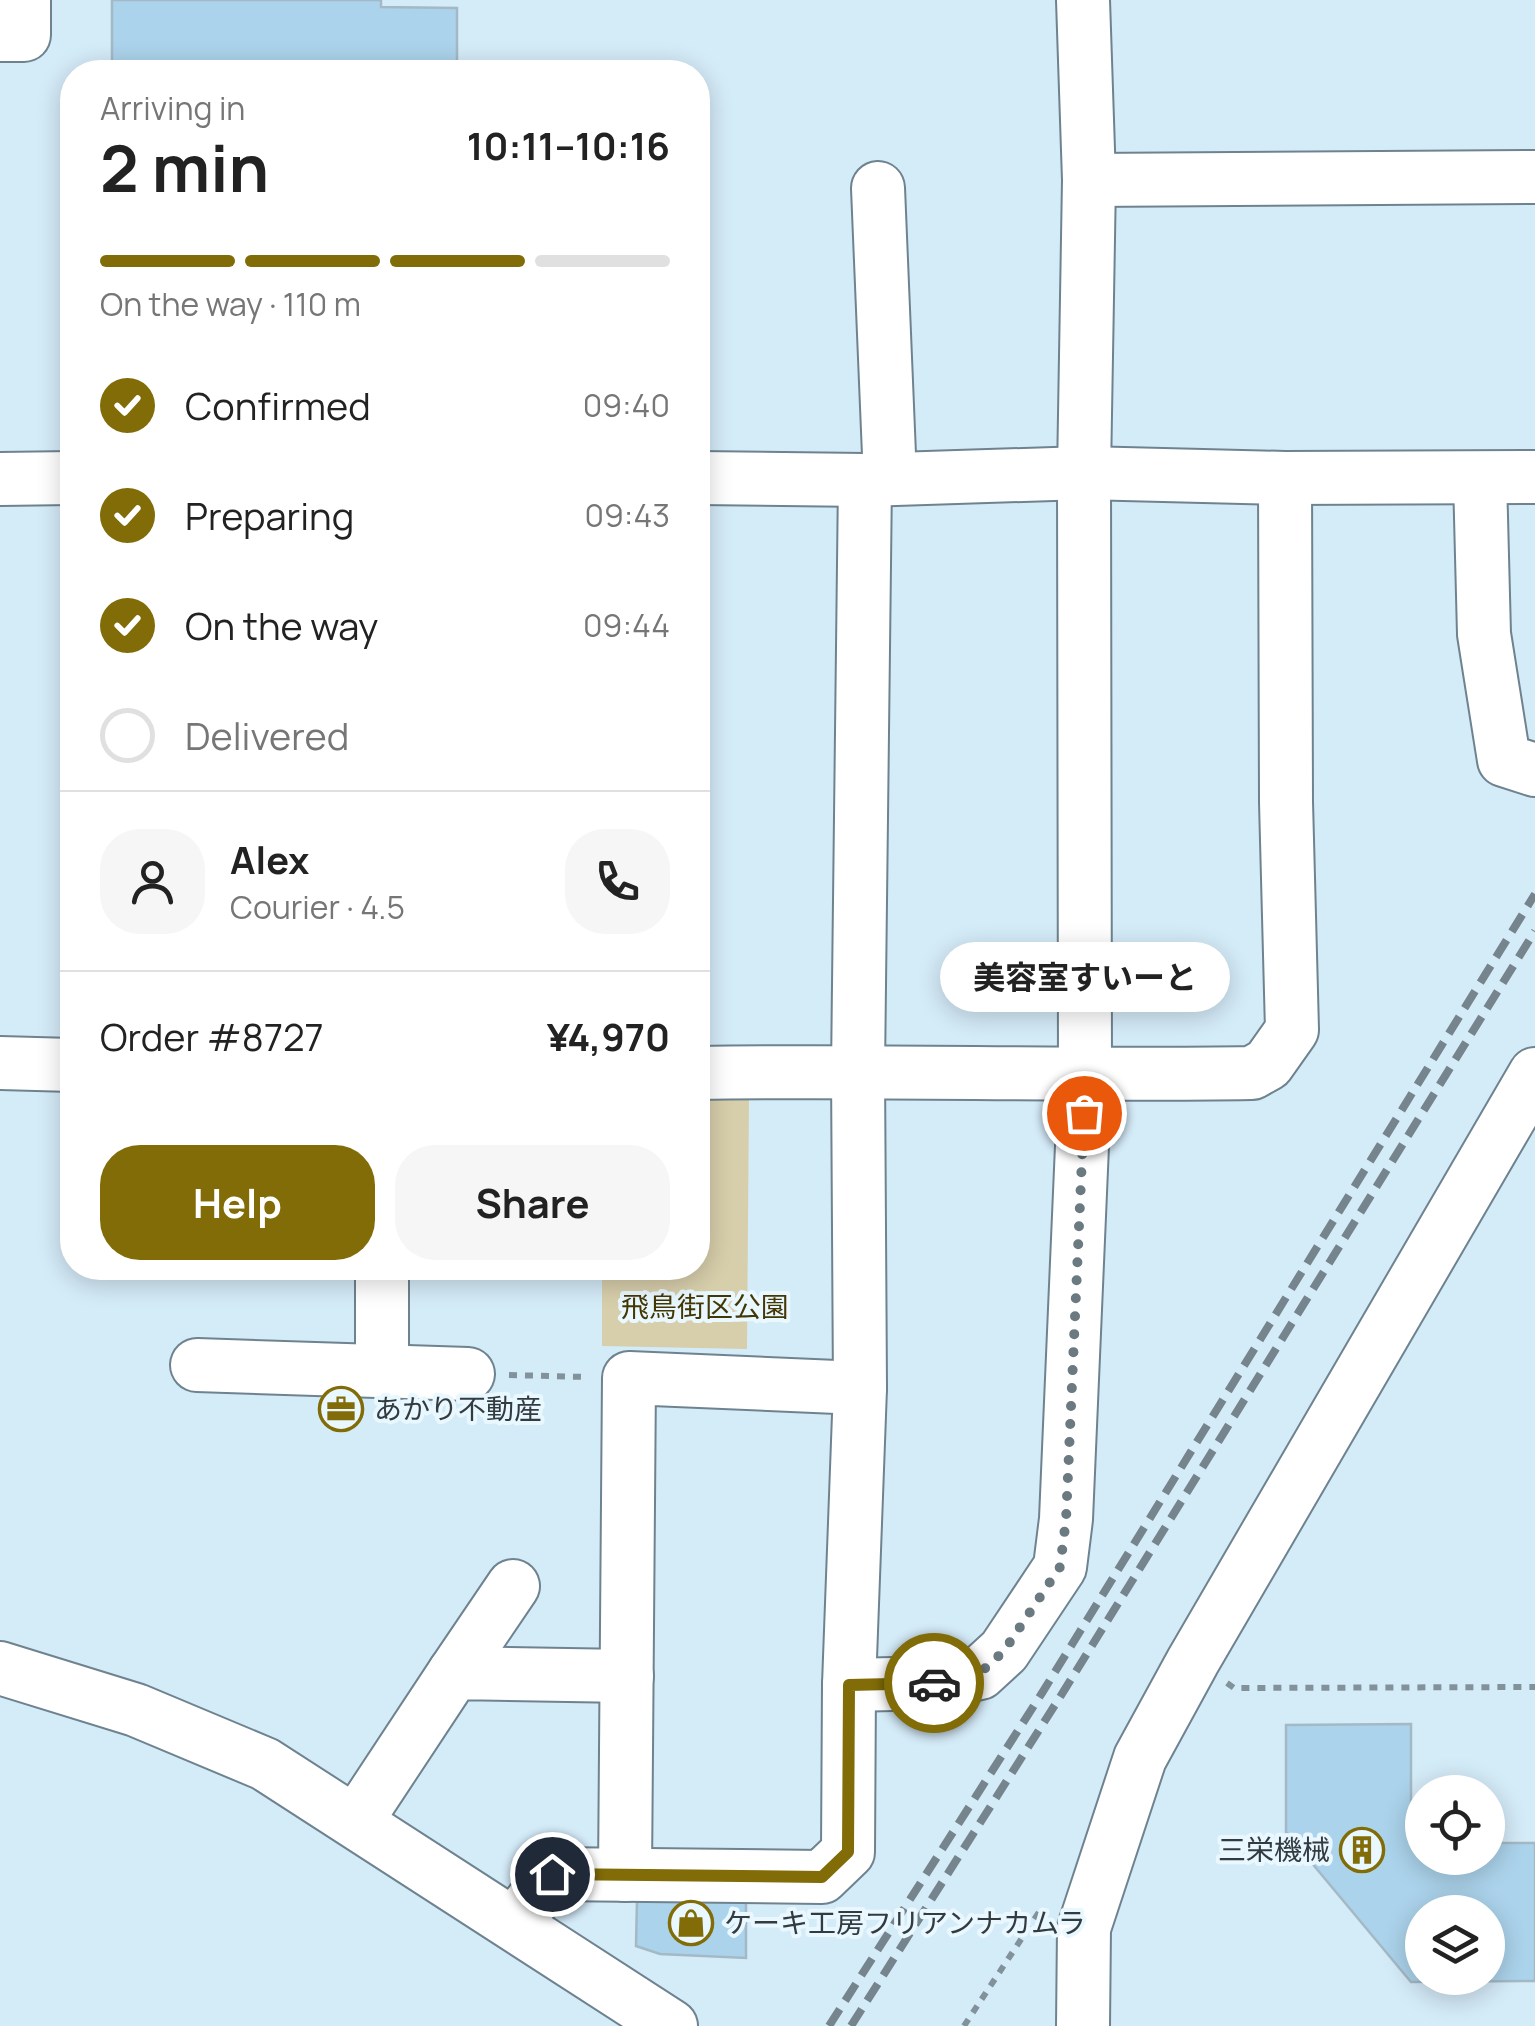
<!DOCTYPE html>
<meta charset="utf-8">
<style>
body{margin:0;font-family:Manrope,"Noto Sans JP",sans-serif;background:#f6f6f6;color:#222;height:100vh;display:flex;flex-direction:column;font-size:38px;white-space:nowrap}
*{box-sizing:border-box;margin:0}
p{font-size:32px;color:#767676}
.icon{flex:none;width:55px;height:55px;fill:none;stroke:currentColor;stroke-width:2;stroke-linecap:round;stroke-linejoin:round}
.map{position:relative;flex:1;overflow:hidden}
.sheet{position:absolute;left:60px;top:60px;width:650px;height:1220px;display:flex;flex-direction:column;background:#fff;border-radius:40px;box-shadow:0 5px 25px #0003}
.sheet>*{flex:none}
.fabs{position:absolute;left:1405px;top:1775px;display:grid;gap:20px}
.fabs a{display:grid;place-items:center;width:100px;height:100px;border-radius:50%;background:#fff;box-shadow:0 5px 25px #0003;font-size:50px}
.pin{position:absolute;display:grid;place-items:center;width:85px;height:85px;color:#fff;margin:-42px;border:5px solid #fff;border-radius:50%;box-shadow:0 2px 10px #0007}
.courier{position:absolute;display:grid;place-items:center;width:100px;height:100px;margin:-50px;border:8px solid #816c07;border-radius:50%;background:#fff;color:#222;box-shadow:0 2px 12px #0007}
.bubble{position:absolute;height:70px;border-radius:35px;background:#fff;box-shadow:0 5px 25px #0003;font-size:32px;font-weight:700;line-height:70px;text-align:center}
.overview em{font-style:normal;font-weight:700}
.overview div{display:flex;flex-direction:column-reverse}
.overview{display:flex;align-items:center;justify-content:space-between;height:170px;padding:0 40px}
h1{font-size:65px;font-weight:700;line-height:75px}
.bar{display:grid;grid-template-columns:repeat(4,1fr);gap:15px 10px;align-content:center;height:120px;padding:0 40px}
.bar i{height:12px;border-radius:8px;background:#e0e0e0}
.bar .on{background:#816c07}
.bar p{grid-column:span 4}
.line{display:flex;align-items:center;gap:25px;padding:0 40px;border-top:2px solid #e0e0e0}
.line div{flex:1}
.round{display:grid;place-items:center;flex:none;width:105px;height:105px;border-radius:40px;background:#f6f6f6}
ol{padding:0 40px;list-style:none}
li{display:flex;align-items:center;gap:30px;height:110px}
li p{margin-inline-start:auto}
li .icon{padding:10px;border-radius:50%;background:#816c07;color:#fff;stroke-width:4}
li:last-child{color:#767676}
li i{width:55px;height:55px;border:5px solid #e0e0e0;border-radius:50%}
.action{display:flex;gap:20px;margin-top:auto;padding:20px 40px}
.action a{flex:1;height:115px;border-radius:40px;background:#816c07;color:#fff;font-size:40px;font-weight:700;line-height:115px;text-align:center}
.action a+a{background:#f6f6f6;color:#222}
.map>svg:first-child{display:block}
</style>
<div class="map">
<svg width="1535" height="2026" viewBox="0 0 1535 2026">
<rect width="100%" height="100%" fill="#d4ebf8"/>
<path fill="#d7ceab" d="M 698,1093 L 749,1093 L 747,1349 L 602,1346 L 602,1268 L 698,1268 Z"/>
<g fill="#abd3eb" stroke="#a4b9c6" stroke-width="2.5" fill-rule="evenodd">
<path d="M 112,0 L 381,0 L 381,7 L 457,8 L 457,72 L 112,72 Z"/>
<path d="M 1411,1724 L 1411,1843 L 1422,1843 L 1422,1858 L 1488,1858 L 1488,1843 L 1535,1843 L 1535,1981 L 1411,1982 L 1286,1832 L 1286,1725 ZM 1422,1912 L 1488,1912 L 1488,1978 L 1422,1978 Z"/>
<path d="M 637,1899 L 746,1899 L 746,1958 L 660,1954 L 636,1946 Z"/>
</g>
<g fill="none" stroke-linecap="round" stroke-linejoin="round">
<defs>
<g id="minor">
<path d="M 0,35 L 24,35 L 24,0"/>
<path d="M 1089,180 L 1535,177"/>
<path d="M 878,188 L 890,479"/>
<path d="M 698,478 L 865,480 L 1084,473 L 1285,478 L 1535,477"/>
<path d="M 1480,478 L 1484,634 L 1504,760 L 1535,770"/>
<path d="M 0,479 L 72,478"/>
<path d="M 0,1063 L 72,1065"/>
<path d="M 698,1073 C 882,1070 1067,1076 1252,1073 L 1268,1064 L 1292,1030 L 1286,802 L 1285,478"/>
<path d="M 382,1268 L 382,1370"/>
<path d="M 197,1365 L 468,1374"/>
<path d="M 0,1668 L 136,1710 L 265,1764 L 671,2026"/>
<path d="M 454,1673 L 513,1586"/>
<path d="M 849,1685 L 937,1683 L 980,1673 L 1004,1651 L 1060,1567 L 1066,1519 L 1085,1076 L 1084,473 L 1089,180 L 1083,0"/>
<path d="M 357,1820 L 454,1673 L 627,1676"/>
<path d="M 625,1875 L 629,1378 L 860,1388"/>
<path d="M 515,1924 L 552,1874 L 822,1877 L 848,1852 L 849,1685 L 860,1388 L 858,1070 L 865,480"/>
<path d="M 1083,2026 L 1084,1928 L 1140,1758 L 1193,1661 L 1535,1074"/>
</g>
</defs>
<use href="#minor" stroke="#6e838f" stroke-width="56"/>
<g stroke="#82929b" stroke-width="6" stroke-dasharray="8 8" stroke-linecap="butt">
<path d="M 509,1375 L 587,1377"/>
<path d="M 1227,1683 L 1234,1688 L 1535,1687"/>
<path d="M 964,2026 L 1043,1906"/>
</g>
<use href="#minor" stroke="#fff" stroke-width="52"/>
<g stroke="#76848d" stroke-width="8" stroke-dasharray="20 10" stroke-linecap="butt">
<path d="M 829,2026 L 1042,1693 L 1535,894"/>
<path d="M 851,2026 L 1060,1697 L 1535,931"/>
</g>
</g>
<g fill="none" stroke-linecap="round" stroke-linejoin="round">
<path stroke="#6b7980" stroke-width="10" stroke-dasharray="0 18" d="M 934,1683 L 980,1673 L 1004,1651 L 1060,1567 L 1066,1520 L 1084,1113"/>
<path stroke="#816c07" stroke-width="12" d="M 552,1874 L 822,1877 L 848,1852 L 849,1685 L 934,1683"/>
</g>
<defs>
<symbol id="office-ring" viewBox="-11 -11 22 22"><circle r="9.5" fill="#e9f7ff" stroke="#816c07" stroke-width="1.5"/><path d="M-6-3h4V-5.5h4V-3h4V5H-6ZM-1-4.5V-3h2v-1.5ZM-6 0V1H6V0Z" fill="#816c07"/></symbol>
<symbol id="building-ring" viewBox="-11 -11 22 22"><circle r="9.5" fill="#e9f7ff" stroke="#816c07" stroke-width="1.5"/><path d="M-4-6H4V6H1V3H-1V6H-4ZM-2.5-4.3h1.7v1.8h-1.7ZM.8-4.3h1.7v1.8H.8ZM-2.5-1h1.7V.8h-1.7ZM.8-1h1.7V.8H.8Z" fill="#816c07"/></symbol>
<symbol id="shop-ring" viewBox="-11 -11 22 22"><circle r="9.5" fill="#e9f7ff" stroke="#816c07" stroke-width="1.5"/><path d="M-5-2.5h2.3a2.7 3.5 0 0 1 5.4 0H5L5.5 6h-11ZM-1.5-2.5h3a1.5 2.3 0 0 0-3 0Z" fill="#816c07"/></symbol>
</defs>
<g fill-rule="evenodd">
<use href="#office-ring" x="316" y="1384" width="50" height="50"/>
<use href="#building-ring" x="1337" y="1825" width="50" height="50"/>
<use href="#shop-ring" x="666" y="1898" width="50" height="50"/>
</g>
<g text-anchor="middle" stroke-width="8" stroke-linejoin="round" paint-order="stroke">
<g font-size="28" fill="#433704" stroke="#e9f7ff">
<text x="705" y="1317">飛鳥街区公園</text>
</g>
<g font-size="28" fill="#323b40" stroke="#e9f7ff" text-anchor="start">
<text x="374" y="1419">あかり不動産</text>
<text x="1330" y="1860" text-anchor="end">三栄機械</text>
<text x="724" y="1933">ケーキ工房フリアンナカムラ</text>
</g>
</g>
</svg>
<div class="fabs">
<a><svg class="icon" aria-label="locate" viewBox="0 0 24 24"><circle cx="12" cy="12" r="6"/><path d="M12 2v4M12 18v4M2 12h4M18 12h4"/></svg></a>
<a><svg class="icon" aria-label="layers" viewBox="0 0 24 24"><path d="M12 4l9 5-9 5-9-5zM3 14l9 5 9-5"/></svg></a>
</div>
<div class="pin" style="left:1084px;top:1113px;background:#ea580c"><svg class="icon" aria-label="bag" viewBox="0 0 24 24"><path d="M5 8h14l-1 12H6zM9 8a3 3 0 0 1 6 0"/></svg></div>
<div class="pin" style="left:552px;top:1874px;background:#1f2937"><svg class="icon" aria-label="home" viewBox="0 0 24 24"><path d="M3 11l9-7 9 7M6 9v11h12V9"/></svg></div>
<div class="courier" style="left:934px;top:1683px"><svg class="icon" aria-label="car" viewBox="0 0 24 24"><path d="M5 17H2v-5l4-1 3-4h7l3 4 3 1v5h-3M9 17h6M6 11h13"/><circle cx="7" cy="17" r="2"/><circle cx="17" cy="17" r="2"/></svg></div>
<div class="bubble" style="left:940px;top:942px;width:290px">美容室すいーと</div>
<section class="sheet">
<div class="overview"><div><h1>2 min</h1><p>Arriving in</p></div><em>10:11–10:16</em></div>
<div class="bar"><i class="on"></i><i class="on"></i><i class="on"></i><i></i><p>On the way · 110 m</p></div>
<ol>
<li><svg class="icon" aria-label="check" viewBox="0 0 24 24"><path d="M5 12l5 5 9-10"/></svg>Confirmed<p>09:40</p></li>
<li><svg class="icon" aria-label="check" viewBox="0 0 24 24"><path d="M5 12l5 5 9-10"/></svg>Preparing<p>09:43</p></li>
<li><svg class="icon" aria-label="check" viewBox="0 0 24 24"><path d="M5 12l5 5 9-10"/></svg>On the way<p>09:44</p></li>
<li><i></i>Delivered</li>
</ol>
<div class="line" style="height:180px"><a class="round"><svg class="icon" aria-label="person" viewBox="0 0 24 24"><circle cx="12" cy="8" r="4"/><path d="M4 21q1-7 8-7t8 7"/></svg></a><div><b>Alex</b><p>Courier · 4.5</p></div><a class="round"><svg class="icon" aria-label="phone" viewBox="0 0 24 24"><path d="M5 4h4l2 5-3 2q2 4 5 5l2-3 5 2v4C11 20 4 13 5 4z"/></svg></a></div>
<div class="line" style="height:130px"><div>Order #8727</div><b>¥4,970</b></div>
<div class="action"><a>Help</a><a>Share</a></div>
</section>
</div>
